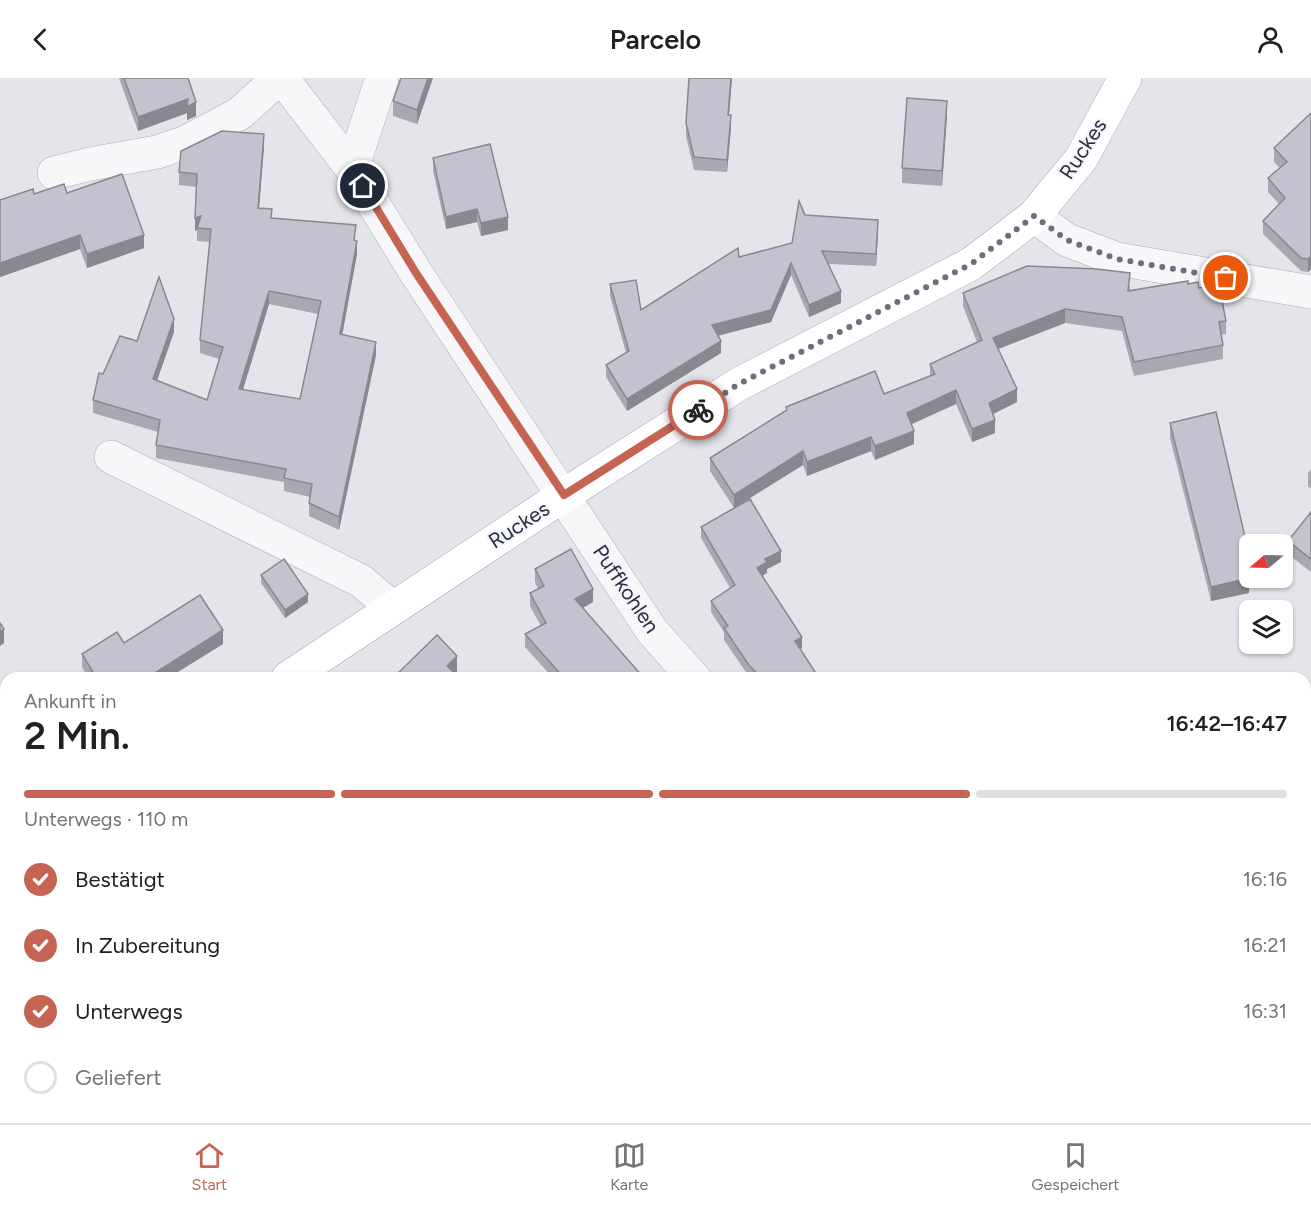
<!DOCTYPE html>
<html lang="de">
<meta charset="utf-8">
<style>
body{margin:0;font-family:Figtree,sans-serif;background:#f6f6f6;color:#202124;height:100vh;display:flex;flex-direction:column;font-size:22px;white-space:nowrap}
*{box-sizing:border-box;margin:0}
p{font-size:20px;color:#757577}
.icon{flex:none;width:33px;height:33px;fill:none;stroke:currentColor;stroke-width:2;stroke-linecap:round;stroke-linejoin:round}
.map{position:relative;flex:1;overflow:hidden}
.side{position:absolute;left:0px;top:594px;width:1311px;height:452px;display:flex;flex-direction:column;background:#fff;border-radius:18px 18px 0 0;box-shadow:0 2px 4px #0004}
.side>*{flex:none}
.needle{width:39px;rotate:251deg}
.buttons{position:absolute;left:1239px;top:456px;display:grid;gap:12px}
.buttons a{display:grid;place-items:center;width:54px;height:54px;border-radius:9px;background:#fff;box-shadow:0 2px 4px #0004;font-size:30px}
.pin{position:absolute;display:grid;place-items:center;width:51px;height:51px;color:#fff;margin:-26px;border:3px solid #fff;border-radius:50%;box-shadow:0 2px 6px #0007}
.courier{position:absolute;display:grid;place-items:center;width:60px;height:60px;margin:-30px;border:4px solid #c66453;border-radius:50%;background:#fff;color:#222;box-shadow:0 2px 8px #0007}
.overview em{font-style:normal;font-weight:600}
.overview div{display:flex;flex-direction:column-reverse}
.overview{display:flex;align-items:center;justify-content:space-between;height:102px;padding:0 24px}
h1{font-size:39px;font-weight:600;line-height:45px}
.bar{display:grid;grid-template-columns:repeat(4,1fr);gap:9px 6px;align-content:center;height:72px;padding:0 24px}
.bar i{height:8px;border-radius:4px;background:#e0e0e0}
.bar .active{background:#c66453}
.bar p{grid-column:span 4}
ol{padding:0 24px;list-style:none}
li{display:flex;align-items:center;gap:18px;height:66px}
li p{margin-inline-start:auto}
li .icon{padding:6px;border-radius:50%;background:#c66453;color:#fff;stroke-width:4}
li:last-child{color:#757577}
li i{width:33px;height:33px;border:3px solid #e0e0e0;border-radius:50%}
header{display:flex;justify-content:space-between;align-items:center;height:78px;padding:0 24px;background:#fff;font-size:27px;font-weight:600}
.dock{display:flex;justify-content:space-around;align-items:center;height:84px;border-top:2px solid #e0e0e0;background:#fff;font-size:16px;color:#757577}
.dock a{display:grid;justify-items:center;gap:3px}
.dock .active{color:#c66453}
.map>svg:first-child{display:block}
</style>
<header><svg class="icon" aria-label="back" viewBox="0 0 24 24"><path d="M15 5l-7 7 7 7"/></svg>Parcelo<svg class="icon" aria-label="person" viewBox="0 0 24 24"><circle cx="12" cy="8" r="4"/><path d="M4 21q1-7 8-7t8 7"/></svg></header>
<div class="map">
<svg width="1311" height="1045" viewBox="0 0 1311 1045">
<rect width="100%" height="100%" fill="#e4e5eb"/>
<g fill="none" stroke-linecap="round" stroke-linejoin="round">
<defs>
<g id="minor">
<path d="M 282,0 L 352,91"/>
<path d="M 382,0 L 352,91 L 416,195 L 652,553 L 694,600"/>
<path d="M 54,95 L 90,86 L 157,74 L 184,65 L 239,36 L 279,0"/>
<path d="M 1034,138 L 1067,162 L 1117,181 L 1311,214"/>
<path d="M 111,379 L 361,503 L 393,530"/>
<path d="M 0,703 L 6,712"/>
<path d="M 1305,756 L 1311,753"/>
<path d="M 1006,1040 L 1008,1045"/>
<path d="M 840,1045 L 845,1040"/>
</g>
<g id="major">
<path d="M 288,600 L 564,417 L 739,306 L 971,186 L 1034,138 L 1081,81 L 1125,0"/>
<path d="M 0,822 L 6,818"/>
</g>
</defs>
<use href="#minor" stroke="#adaeb9" stroke-width="34"/>
<use href="#major" stroke="#a4a6b6" stroke-width="34"/>
<use href="#minor" stroke="#f7f7fa" stroke-width="33"/>
<use href="#major" stroke="#fff" stroke-width="33"/>
</g>
<g fill="#a7a8b1" fill-rule="evenodd">
<path d="M 119,0 L 188,0 L 196,38 L 187,42 L 187,35 L 138,53 Z"/>
<path d="M 401,0 L 433,0 L 417,46 L 393,38 L 393,23 Z"/>
<path d="M 732,0 L 729,37 L 731,50 L 727,94 L 694,92 L 686,58 L 686,45 Z"/>
<path d="M 1311,35 L 1311,191 L 1308,194 L 1301,193 L 1263,156 L 1263,143 L 1279,126 L 1268,114 L 1268,100 L 1280,90 L 1274,84 L 1274,70 Z"/>
<path d="M 947,38 L 942,108 L 902,105 L 902,90 Z"/>
<path d="M 264,69 L 259,130 L 272,140 L 355,162 L 357,176 L 342,257 L 376,277 L 339,452 L 309,438 L 309,425 L 310,419 L 284,413 L 284,404 L 156,380 L 156,367 L 158,354 L 93,335 L 93,322 L 103,296 L 137,263 L 174,254 L 157,302 L 207,322 L 219,281 L 200,275 L 200,262 L 210,164 L 197,163 L 197,152 L 195,153 L 196,109 L 179,107 L 179,94 ZM 269,226 L 318,236 L 300,321 L 243,312 Z"/>
<path d="M 433,80 L 508,152 L 481,158 L 477,144 L 446,151 L 433,93 Z"/>
<path d="M 67,115 L 144,170 L 87,190 L 80,171 L 0,199 L 0,122 L 34,116 Z"/>
<path d="M 805,137 L 878,154 L 876,188 L 828,186 L 841,225 L 809,239 L 791,197 L 771,244 L 718,258 L 721,275 L 627,333 L 606,299 L 606,287 L 626,275 L 610,218 L 610,206 L 641,232 L 739,179 L 792,165 Z"/>
<path d="M 1188,206 L 1199,210 L 1226,243 L 1226,256 L 1221,257 L 1223,267 L 1223,281 L 1134,298 L 1122,253 L 1065,245 L 998,271 L 1017,324 L 993,336 L 995,355 L 972,364 L 956,326 L 912,346 L 914,366 L 875,382 L 871,373 L 807,398 L 803,387 L 734,430 L 710,393 L 710,380 L 786,332 L 786,329 L 884,316 L 930,298 L 930,286 L 977,264 L 963,228 L 963,215 L 1130,208 L 1130,212 Z"/>
<path d="M 1170,345 L 1245,488 L 1249,515 L 1211,523 L 1170,360 Z"/>
<path d="M 1311,391 L 1311,410 L 1308,409 L 1308,395 Z"/>
<path d="M 1311,434 L 1311,494 L 1288,476 L 1288,463 Z"/>
<path d="M 701,449 L 781,484 L 767,491 L 767,495 L 762,498 L 802,570 L 800,571 L 819,600 L 750,600 L 748,597 L 724,562 L 724,554 L 711,534 L 711,523 L 730,510 L 701,460 Z"/>
<path d="M 535,491 L 593,524 L 583,530 L 643,600 L 553,600 L 525,569 L 525,556 L 541,548 L 530,528 L 530,515 L 538,511 L 535,504 Z"/>
<path d="M 261,497 L 308,524 L 285,540 L 261,505 Z"/>
<path d="M 124,565 L 223,566 L 168,600 L 84,600 L 87,598 L 82,589 L 82,576 Z"/>
<path d="M 6,641 L 6,674 L 0,664 L 0,645 Z"/>
<path d="M 427,1040 L 481,1040 L 481,1045 L 430,1045 L 427,1043 Z"/>
<path d="M 642,1040 L 785,1040 L 780,1045 L 735,1045 L 730,1040 Z"/>
<path d="M 1103,1040 L 1170,1040 L 1170,1045 L 1106,1045 Z"/>
</g>
<g fill="#888890">
<path d="M 428,0 L 433,0 L 417,46 L 417,32 Z"/>
<path d="M 731,0 L 732,0 L 728,49 L 728,37 Z"/>
<path d="M 188,21 L 196,24 L 196,38 L 187,42 L 187,35 L 138,53 L 138,39 Z"/>
<path d="M 947,23 L 947,38 L 942,108 L 942,93 Z"/>
<path d="M 731,37 L 731,50 L 727,94 L 727,82 Z"/>
<path d="M 264,56 L 264,69 L 258,143 L 258,130 Z"/>
<path d="M 477,131 L 477,144 L 446,151 L 446,139 Z"/>
<path d="M 201,138 L 197,152 L 195,153 L 195,140 Z"/>
<path d="M 508,139 L 508,152 L 481,158 L 481,145 Z"/>
<path d="M 878,142 L 878,154 L 876,188 L 876,176 Z"/>
<path d="M 80,157 L 80,171 L 0,199 L 0,185 Z"/>
<path d="M 144,157 L 144,170 L 87,190 L 87,176 Z"/>
<path d="M 357,163 L 357,176 L 340,269 L 340,256 Z"/>
<path d="M 1311,178 L 1311,191 L 1308,194 L 1308,181 Z"/>
<path d="M 791,185 L 791,197 L 771,244 L 712,259 L 712,247 Z"/>
<path d="M 269,213 L 269,226 L 239,324 L 239,311 Z"/>
<path d="M 841,213 L 841,225 L 809,239 L 809,227 Z"/>
<path d="M 1065,231 L 1065,245 L 993,273 L 993,260 Z"/>
<path d="M 174,241 L 174,254 L 153,314 L 153,301 Z"/>
<path d="M 721,263 L 721,275 L 627,333 L 627,321 Z"/>
<path d="M 376,264 L 376,277 L 339,452 L 339,439 Z"/>
<path d="M 1017,311 L 1017,324 L 989,338 L 989,325 Z"/>
<path d="M 956,312 L 956,326 L 907,348 L 907,335 Z"/>
<path d="M 995,342 L 995,355 L 972,364 L 972,351 Z"/>
<path d="M 914,353 L 914,366 L 875,382 L 875,368 Z"/>
<path d="M 871,359 L 871,373 L 807,398 L 807,384 Z"/>
<path d="M 803,373 L 803,387 L 734,430 L 734,417 Z"/>
<path d="M 781,473 L 781,484 L 767,491 L 767,495 L 757,501 L 757,490 L 765,481 Z"/>
<path d="M 1249,500 L 1249,515 L 1211,523 L 1211,509 Z"/>
<path d="M 593,511 L 593,524 L 575,534 L 575,521 Z"/>
<path d="M 308,516 L 308,524 L 285,540 L 285,532 Z"/>
<path d="M 4,551 L 4,565 L 0,568 L 0,554 Z"/>
<path d="M 223,552 L 223,566 L 168,600 L 147,600 Z"/>
<path d="M 802,559 L 802,570 L 795,574 L 795,563 Z"/>
<path d="M 457,578 L 457,599 L 447,588 Z"/>
<path d="M 1311,703 L 1311,716 L 1305,719 L 1305,707 Z"/>
<path d="M 1311,835 L 1311,850 L 1305,852 L 1305,837 Z"/>
<path d="M 6,941 L 6,955 L 0,957 L 0,944 Z"/>
<path d="M 475,1040 L 481,1040 L 481,1045 L 470,1045 Z"/>
<path d="M 719,1040 L 730,1040 L 726,1045 L 714,1045 Z"/>
<path d="M 772,1040 L 785,1040 L 780,1045 L 767,1045 Z"/>
<path d="M 1164,1040 L 1170,1040 L 1170,1045 L 1161,1045 L 1161,1041 Z"/>
</g>
<g fill="#c2c3ce" stroke="#888890" stroke-width="1.5" fill-rule="evenodd">
<path d="M 124,0 L 188,0 L 196,24 L 187,29 L 188,21 L 138,39 Z"/>
<path d="M 401,0 L 428,0 L 417,32 L 393,23 Z"/>
<path d="M 689,0 L 731,0 L 728,37 L 731,37 L 727,82 L 694,79 L 686,45 Z"/>
<path d="M 907,20 L 947,23 L 942,93 L 902,90 Z"/>
<path d="M 1311,35 L 1311,178 L 1308,181 L 1301,180 L 1263,143 L 1285,120 L 1268,100 L 1287,84 L 1274,70 Z"/>
<path d="M 222,53 L 264,56 L 258,130 L 272,131 L 271,140 L 356,147 L 354,162 L 357,163 L 340,256 L 376,264 L 339,439 L 309,425 L 312,406 L 284,400 L 286,391 L 156,367 L 160,342 L 93,322 L 99,295 L 103,296 L 120,258 L 137,263 L 159,199 L 174,241 L 153,301 L 207,322 L 223,269 L 200,262 L 211,151 L 197,150 L 201,138 L 195,140 L 197,96 L 179,94 L 181,73 ZM 269,213 L 321,223 L 300,321 L 239,311 Z"/>
<path d="M 490,66 L 508,139 L 481,145 L 477,131 L 446,139 L 433,80 Z"/>
<path d="M 122,96 L 144,157 L 87,176 L 80,157 L 0,185 L 0,122 L 33,111 L 34,116 L 64,106 L 67,115 Z"/>
<path d="M 799,123 L 805,137 L 878,142 L 876,176 L 822,173 L 841,213 L 809,227 L 791,185 L 771,232 L 712,247 L 721,263 L 627,321 L 606,287 L 629,273 L 610,206 L 636,202 L 641,232 L 738,170 L 739,179 L 792,165 Z"/>
<path d="M 1027,188 L 1097,191 L 1130,195 L 1128,213 L 1188,203 L 1188,206 L 1198,204 L 1199,210 L 1219,207 L 1226,243 L 1219,244 L 1223,267 L 1134,284 L 1122,239 L 1065,231 L 993,260 L 1017,311 L 989,325 L 995,342 L 972,351 L 956,312 L 907,335 L 914,353 L 875,368 L 871,359 L 807,384 L 803,373 L 734,417 L 710,380 L 787,332 L 786,329 L 875,293 L 884,316 L 935,296 L 930,286 L 982,262 L 963,215 Z"/>
<path d="M 1216,334 L 1245,459 L 1245,488 L 1249,500 L 1211,509 L 1170,345 Z"/>
<path d="M 750,421 L 781,473 L 765,481 L 767,484 L 757,490 L 802,559 L 795,563 L 819,600 L 761,600 L 748,586 L 724,550 L 728,548 L 711,523 L 735,507 L 701,449 Z"/>
<path d="M 1311,434 L 1311,481 L 1288,463 Z"/>
<path d="M 571,471 L 593,511 L 575,521 L 643,599 L 642,600 L 564,600 L 525,556 L 546,545 L 530,515 L 544,508 L 535,491 Z"/>
<path d="M 284,481 L 308,516 L 285,532 L 261,497 Z"/>
<path d="M 200,517 L 223,552 L 147,600 L 84,600 L 93,594 L 82,576 L 117,554 L 124,565 Z"/>
<path d="M 0,545 L 4,551 L 0,554 Z"/>
<path d="M 437,557 L 457,578 L 447,588 L 460,600 L 393,600 Z"/>
<path d="M 6,641 L 6,660 L 0,651 L 0,645 Z"/>
<path d="M 1311,671 L 1311,703 L 1305,707 L 1305,674 Z"/>
<path d="M 1305,821 L 1311,834 L 1311,835 L 1305,837 Z"/>
<path d="M 6,869 L 6,941 L 0,944 L 0,871 Z"/>
<path d="M 164,1040 L 324,1040 L 326,1045 L 151,1045 Z"/>
<path d="M 441,1040 L 475,1040 L 470,1045 L 448,1045 Z"/>
<path d="M 642,1040 L 719,1040 L 714,1045 L 637,1045 Z"/>
<path d="M 744,1040 L 772,1040 L 767,1045 L 749,1045 Z"/>
<path d="M 1109,1040 L 1164,1040 L 1161,1041 L 1163,1045 L 1112,1045 Z"/>
</g>
<g fill="none" stroke-linecap="round" stroke-linejoin="round">
<path stroke="#6d6e7e" stroke-width="6" stroke-dasharray="0 10.8" d="M 698,332 L 739,306 L 971,186 L 1034,138 L 1067,162 L 1117,181 L 1226,200"/>
<path stroke="#c66453" stroke-width="8" d="M 363,108 L 416,195 L 564,417 L 698,332"/>
</g>
<g text-anchor="middle" stroke-width="4.5" stroke-linejoin="round" paint-order="stroke">
<g font-size="21" fill="#2d2e43" stroke="#f4f5f8">
<text transform="translate(1083 71) rotate(-57)" y="7">Ruckes</text>
<text transform="translate(519 447) rotate(-33)" y="7">Ruckes</text>
<text transform="translate(626 511) rotate(56)" y="7">Puffkohlen</text>
</g>
</g>
</svg>
<div class="buttons">
<a><svg class="needle" viewBox="-14 -14 28 28"><path d="M0-13l5 13h-10z" fill="#e53935"/><path d="M0 13l5-13h-10z" fill="#757577"/></svg></a>
<a><svg class="icon" aria-label="layers" viewBox="0 0 24 24"><path d="M12 4l9 5-9 5-9-5zM3 14l9 5 9-5"/></svg></a>
</div>
<div class="pin" style="left:1226px;top:200px;background:#ea580c"><svg class="icon" aria-label="bag" viewBox="0 0 24 24"><path d="M5 8h14l-1 12H6zM9 8a3 3 0 0 1 6 0"/></svg></div>
<div class="pin" style="left:363px;top:108px;background:#1f2937"><svg class="icon" aria-label="home" viewBox="0 0 24 24"><path d="M3 11l9-7 9 7M6 9v11h12V9"/></svg></div>
<div class="courier" style="left:698px;top:332px"><svg class="icon" aria-label="bike" viewBox="0 0 24 24"><circle cx="6" cy="16" r="4"/><circle cx="18" cy="16" r="4"/><path d="M6 16l4-8h5l3 8M10 8l3 8H6M13 5h3"/></svg></div>
<section class="side">
<div class="overview"><div><h1>2 Min.</h1><p>Ankunft in</p></div><em>16:42–16:47</em></div>
<div class="bar"><i class="active"></i><i class="active"></i><i class="active"></i><i></i><p>Unterwegs · 110 m</p></div>
<ol>
<li><svg class="icon" aria-label="check" viewBox="0 0 24 24"><path d="M5 12l5 5 9-10"/></svg>Bestätigt<p>16:16</p></li>
<li><svg class="icon" aria-label="check" viewBox="0 0 24 24"><path d="M5 12l5 5 9-10"/></svg>In Zubereitung<p>16:21</p></li>
<li><svg class="icon" aria-label="check" viewBox="0 0 24 24"><path d="M5 12l5 5 9-10"/></svg>Unterwegs<p>16:31</p></li>
<li><i></i>Geliefert</li>
</ol>
</section>
</div>
<nav class="dock">
<a class="active"><svg class="icon" aria-label="home" viewBox="0 0 24 24"><path d="M3 11l9-7 9 7M6 9v11h12V9"/></svg>Start</a>
<a><svg class="icon" aria-label="map" viewBox="0 0 24 24"><path d="M3 6l6-2 6 2 6-2v14l-6 2-6-2-6 2zM9 4v14M15 6v14"/></svg>Karte</a>
<a><svg class="icon" aria-label="saved" viewBox="0 0 24 24"><path d="M7 4h10v16l-5-4-5 4z"/></svg>Gespeichert</a>
</nav>
